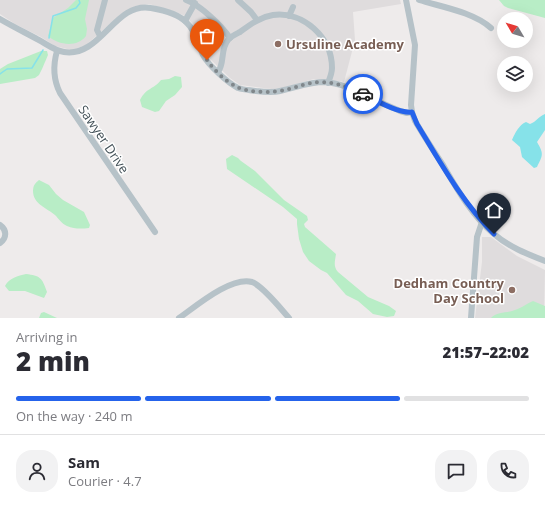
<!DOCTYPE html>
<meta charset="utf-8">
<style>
body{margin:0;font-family:"Open Sans",sans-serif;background:#f2f2f3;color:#2b2b33;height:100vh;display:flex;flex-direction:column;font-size:15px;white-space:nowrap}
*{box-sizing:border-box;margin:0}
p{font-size:13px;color:#7c7c81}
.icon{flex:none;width:22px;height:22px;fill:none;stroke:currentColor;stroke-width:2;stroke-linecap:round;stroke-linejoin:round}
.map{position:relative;height:318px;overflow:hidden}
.details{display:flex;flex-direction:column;background:#fff;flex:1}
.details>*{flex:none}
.needle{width:26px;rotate:308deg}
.tools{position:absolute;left:497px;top:12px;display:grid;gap:8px}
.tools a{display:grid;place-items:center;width:36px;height:36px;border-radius:50%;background:#fff;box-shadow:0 4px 16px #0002;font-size:20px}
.pin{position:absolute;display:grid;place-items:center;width:34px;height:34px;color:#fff;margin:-41px -17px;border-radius:50% 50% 50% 0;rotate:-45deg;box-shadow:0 0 4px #0007}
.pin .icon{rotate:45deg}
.courier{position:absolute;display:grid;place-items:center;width:40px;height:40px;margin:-20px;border:3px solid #2563eb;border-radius:50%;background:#fff;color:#222;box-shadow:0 1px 5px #0007}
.overview em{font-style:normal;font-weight:800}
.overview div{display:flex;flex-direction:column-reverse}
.overview{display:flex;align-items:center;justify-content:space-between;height:68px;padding:0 16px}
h1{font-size:26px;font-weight:800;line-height:30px}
.bar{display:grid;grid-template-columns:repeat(4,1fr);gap:6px 4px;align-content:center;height:48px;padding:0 16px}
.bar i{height:5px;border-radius:3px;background:#e1e1e2}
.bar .current{background:#2563eb}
.bar p{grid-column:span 4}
.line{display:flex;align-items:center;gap:10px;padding:0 16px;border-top:1px solid #e1e1e2}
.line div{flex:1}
.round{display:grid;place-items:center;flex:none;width:42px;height:42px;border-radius:16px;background:#f2f2f3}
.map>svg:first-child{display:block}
</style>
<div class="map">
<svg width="545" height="318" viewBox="0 0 545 318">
<rect width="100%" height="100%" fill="#eeebeb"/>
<g fill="#dfdcdd">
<path d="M 0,0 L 400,0 L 401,4 L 353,12 L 355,40 L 344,82 L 332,80 L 314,79 L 281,88 L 271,89 L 240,85 L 230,78 L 209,58 L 194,25 L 185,16 L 176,12 L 149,4 L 136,6 L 121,14 L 86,45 L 78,48 L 71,50 L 55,46 L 41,37 L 15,24 L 0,14 Z"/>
<path d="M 482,237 L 491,237 L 517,256 L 545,270 L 544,318 L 475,318 L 482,262 Z"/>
</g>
<g fill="#b8edc6">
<path d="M 76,0 L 89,0 L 85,19 L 87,29 L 86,36 C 77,48 58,45 48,36 L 53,18 L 68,8 Z"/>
<path d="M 499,0 L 545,0 L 545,18 L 508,8 L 504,6 Z"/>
<path d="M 41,51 L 47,51 L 48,55 L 42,69 L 39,75 L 35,78 L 0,84 L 0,69 L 8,64 Z"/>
<path d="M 175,76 L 181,77 L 182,87 L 175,95 L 166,101 L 159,111 L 155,112 L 142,107 L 140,100 C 147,87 153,90 161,80 L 169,79 Z"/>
<path d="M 232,155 L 238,158 L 241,161 L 255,171 L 284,200 L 307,216 L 308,220 L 304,224 L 305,227 L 336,254 C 335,261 333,266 338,272 L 368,297 L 389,306 L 396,311 L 394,316 L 387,317 L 373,314 L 358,301 L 346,295 L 327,273 L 321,270 L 309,261 L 303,252 L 299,239 L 297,224 L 297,219 L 283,207 L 227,169 L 226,159 Z"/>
<path d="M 39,180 L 49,185 L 56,194 L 63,200 L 84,212 L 90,225 L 89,228 C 81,229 74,229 67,226 C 62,224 59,219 55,215 C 47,208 33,204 33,191 C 33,186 35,183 39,180 Z"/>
<path d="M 26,274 C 40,276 42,277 47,292 L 44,298 L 25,291 L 9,291 L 5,286 C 9,278 18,276 26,274 Z"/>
<path d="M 533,301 L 545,306 L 545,318 L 491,318 C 496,312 505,313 512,311 C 520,309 526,304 533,301 Z"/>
<path d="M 44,312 L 57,318 L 39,318 L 41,313 Z"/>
</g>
<path fill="#86e2e9" d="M 545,114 L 545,130 L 537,142 C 544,154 543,155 537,167 L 534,168 L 522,157 L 520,147 L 512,140 C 515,133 519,125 526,122 L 530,124 C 536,122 539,116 545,114 Z"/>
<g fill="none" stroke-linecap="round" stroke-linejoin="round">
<g stroke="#86e2e9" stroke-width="1.5">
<path d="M 49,38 L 53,16 L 76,8 L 80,3 L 79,0"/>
<path d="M 0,74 L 7,69 L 32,68 L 43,50"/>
</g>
<g stroke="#b6c2c8" stroke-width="6">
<path d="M 186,0 C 200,5 221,25 230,38"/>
<path d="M 238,0 L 251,12 L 257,20"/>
<path d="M 406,0 L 415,45 L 411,105 L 412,112 L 415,121 C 424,136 433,150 443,165 C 457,189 472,216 494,234 C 509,247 527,254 545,261"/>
<path d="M 419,0 C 442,7 473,12 491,28"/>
<path d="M 289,16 L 293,7"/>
<path d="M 0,19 C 12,26 24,32 37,39 C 47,44 53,50 64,52 C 101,58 115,1 151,8 C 163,10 179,14 187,23 C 196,31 198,44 203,55 C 208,65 228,83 238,88 C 244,90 250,90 256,91 C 264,92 272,93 280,91 C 295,88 309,82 324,82 C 343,83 358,92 375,100 C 383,104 392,107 400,111 L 407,113 L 412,112"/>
<path d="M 185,21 L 195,3"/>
<path d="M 100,36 L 97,30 L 105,0"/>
<path d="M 57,51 C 53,65 53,79 60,93 L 155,232"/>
<path d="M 218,72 C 225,63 220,49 228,40 C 231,36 236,34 240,32 C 251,24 260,17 273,15 C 303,11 332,37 332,68 C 332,73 330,78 328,83"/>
<path d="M 0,225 C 7,230 7,238 0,243"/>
<path d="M 179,318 C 195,307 231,276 252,282 C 263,286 281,309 289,318"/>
<path d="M 471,318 L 477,237 L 482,222"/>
</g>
</g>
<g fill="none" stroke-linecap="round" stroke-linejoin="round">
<path stroke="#80878b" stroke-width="4" stroke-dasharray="0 7.2" d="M 207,60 C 214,70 226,82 237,87 C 249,93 272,93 285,90 C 297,87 307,83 319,82 C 335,82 349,87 363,94"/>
<path stroke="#2563eb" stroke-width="5" d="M 363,94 C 375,100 399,114 412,112 L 417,124 C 440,162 462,202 494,234"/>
</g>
<g fill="#8d6e63" stroke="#fff" stroke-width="1.5">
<circle cx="278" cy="44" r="4"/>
<circle cx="512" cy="290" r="4"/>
</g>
<g text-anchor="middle" stroke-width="3" stroke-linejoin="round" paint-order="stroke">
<g font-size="13" font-weight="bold" fill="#785e54" stroke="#fff" text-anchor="start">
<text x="286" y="49">Ursuline Academy</text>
<text x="504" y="288" text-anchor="end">Dedham Country<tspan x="504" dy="15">Day School</tspan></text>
</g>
<g font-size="13" fill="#445158" stroke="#fff">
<text transform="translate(104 139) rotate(56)" y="5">Sawyer Drive</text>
</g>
</g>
</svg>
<div class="tools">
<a><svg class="needle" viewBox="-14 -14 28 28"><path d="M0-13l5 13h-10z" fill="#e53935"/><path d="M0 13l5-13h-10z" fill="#7c7c81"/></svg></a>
<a><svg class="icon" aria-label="layers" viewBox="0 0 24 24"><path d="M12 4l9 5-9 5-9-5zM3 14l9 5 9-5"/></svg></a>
</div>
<div class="pin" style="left:207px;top:60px;background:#ea580c"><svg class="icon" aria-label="bag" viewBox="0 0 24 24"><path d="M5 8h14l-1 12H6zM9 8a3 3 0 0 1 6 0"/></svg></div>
<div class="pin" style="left:494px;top:234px;background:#1f2937"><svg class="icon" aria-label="home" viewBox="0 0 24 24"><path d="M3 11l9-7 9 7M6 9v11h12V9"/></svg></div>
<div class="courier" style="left:363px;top:94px"><svg class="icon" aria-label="car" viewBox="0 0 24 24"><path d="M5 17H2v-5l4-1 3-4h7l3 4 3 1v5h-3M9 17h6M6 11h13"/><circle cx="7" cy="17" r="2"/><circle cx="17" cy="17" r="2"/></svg></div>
</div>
<section class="details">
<div class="overview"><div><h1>2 min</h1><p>Arriving in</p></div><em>21:57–22:02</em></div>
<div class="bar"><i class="current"></i><i class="current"></i><i class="current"></i><i></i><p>On the way · 240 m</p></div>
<div class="line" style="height:72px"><a class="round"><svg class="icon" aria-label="person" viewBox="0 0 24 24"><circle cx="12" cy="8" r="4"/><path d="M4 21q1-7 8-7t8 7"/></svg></a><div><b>Sam</b><p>Courier · 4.7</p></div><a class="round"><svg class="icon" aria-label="chat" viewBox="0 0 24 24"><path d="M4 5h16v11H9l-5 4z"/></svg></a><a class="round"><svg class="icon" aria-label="phone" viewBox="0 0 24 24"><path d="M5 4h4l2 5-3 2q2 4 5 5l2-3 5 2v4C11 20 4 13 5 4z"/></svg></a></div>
</section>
